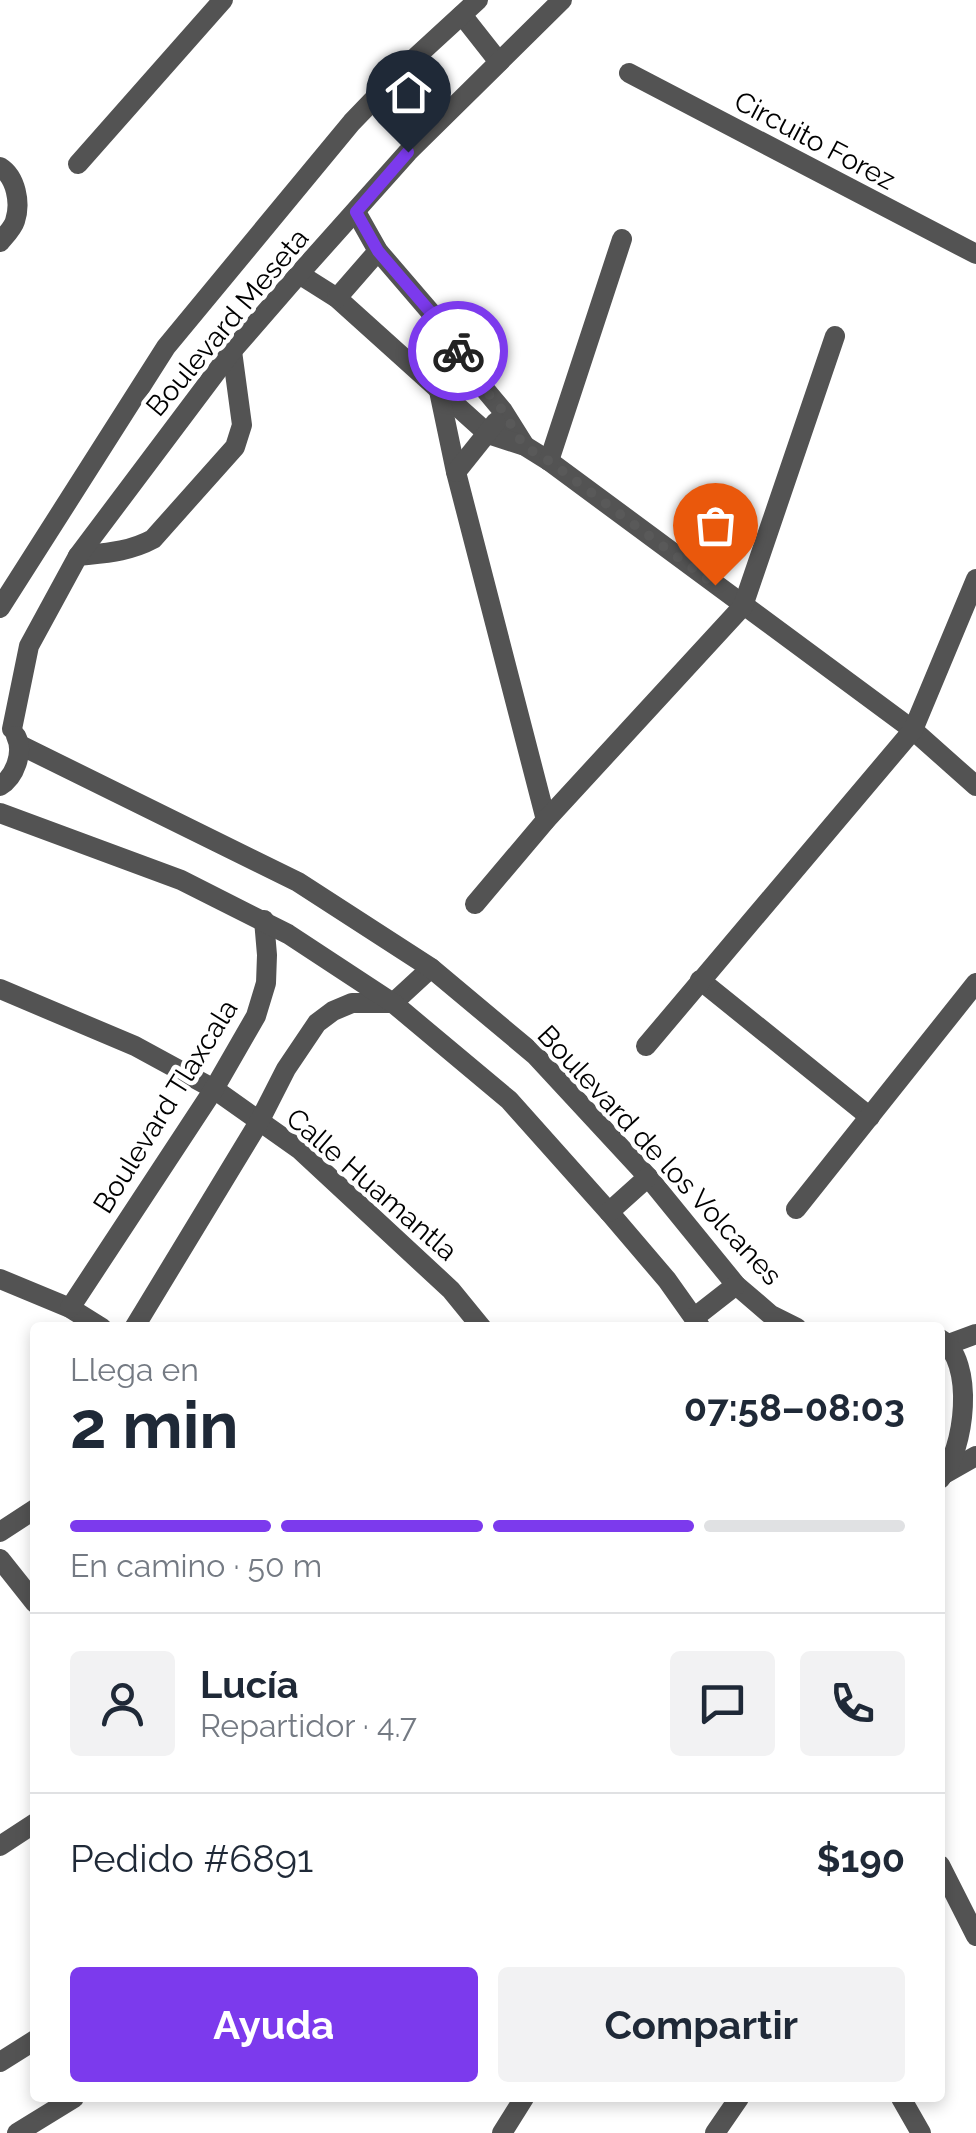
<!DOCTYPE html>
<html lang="es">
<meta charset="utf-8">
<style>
body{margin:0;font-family:Raleway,sans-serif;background:#f2f2f3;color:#1f2937;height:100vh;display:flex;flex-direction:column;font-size:38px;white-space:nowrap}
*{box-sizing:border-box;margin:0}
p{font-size:32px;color:#747a83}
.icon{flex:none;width:55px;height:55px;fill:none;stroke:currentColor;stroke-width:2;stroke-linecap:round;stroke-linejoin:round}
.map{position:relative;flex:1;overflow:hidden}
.details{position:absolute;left:30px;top:1322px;width:915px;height:780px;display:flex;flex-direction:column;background:#fff;border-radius:10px;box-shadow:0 5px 15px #0003}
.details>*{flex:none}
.pin{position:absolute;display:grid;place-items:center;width:85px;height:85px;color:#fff;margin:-102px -42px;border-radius:50% 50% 50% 0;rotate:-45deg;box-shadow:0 0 10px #0007}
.pin .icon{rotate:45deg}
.courier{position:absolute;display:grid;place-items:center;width:100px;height:100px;margin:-50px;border:8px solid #7c3aed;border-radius:50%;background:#fff;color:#222;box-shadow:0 2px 12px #0007}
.summary em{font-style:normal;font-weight:700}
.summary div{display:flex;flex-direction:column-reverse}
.summary{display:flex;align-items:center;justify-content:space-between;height:170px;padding:0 40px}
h1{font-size:65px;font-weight:700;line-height:75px}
.bar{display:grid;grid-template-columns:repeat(4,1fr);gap:15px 10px;align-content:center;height:120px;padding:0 40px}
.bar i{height:12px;border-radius:8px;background:#e0e1e3}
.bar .current{background:#7c3aed}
.bar p{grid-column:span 4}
.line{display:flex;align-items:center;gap:25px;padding:0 40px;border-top:2px solid #e0e1e3}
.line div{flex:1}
.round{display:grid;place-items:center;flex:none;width:105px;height:105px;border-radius:10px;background:#f2f2f3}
.primary-button{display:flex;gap:20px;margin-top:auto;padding:20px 40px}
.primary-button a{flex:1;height:115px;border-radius:10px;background:#7c3aed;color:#fff;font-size:40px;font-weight:700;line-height:115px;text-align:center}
.primary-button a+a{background:#f2f2f3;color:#1f2937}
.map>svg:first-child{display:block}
</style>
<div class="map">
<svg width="976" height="2133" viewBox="0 0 976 2133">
<rect width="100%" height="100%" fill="#fff"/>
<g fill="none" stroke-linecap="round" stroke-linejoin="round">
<path stroke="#535353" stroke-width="20" d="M 78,556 C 105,553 129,552 153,539 L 235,447 L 242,425 L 232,351"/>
<g stroke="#535353" stroke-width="20">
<path d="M 629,73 L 976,254"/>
<path d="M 78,164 L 223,0"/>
<path d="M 0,167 C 16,177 21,203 15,221 C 13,228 5,236 0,242"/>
<path d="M 356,212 L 378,251 L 445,329 L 472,374 L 503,411 L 525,446"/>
<path d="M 299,274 L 337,298 L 488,434 L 525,446 L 549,461 L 913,730 L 976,786"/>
<path d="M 337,298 L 378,251"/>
<path d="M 439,391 L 456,472 L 546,820"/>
<path d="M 549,461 L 622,239"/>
<path d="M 456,472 L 496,422"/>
<path d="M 475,904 L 546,820 L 743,606 L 835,336"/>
<path d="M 700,980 L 870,1117"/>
<path d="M 0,989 L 135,1046 L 214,1089 L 299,1149 L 451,1290 L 482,1328"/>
<path d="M 646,1046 L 913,730 L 976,579"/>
<path d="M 796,1209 L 976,983"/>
<path d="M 0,1279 L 70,1308 L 102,1328"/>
<path d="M 70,1308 L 214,1089 L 256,1016 L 266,983 L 267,955 L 264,920"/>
<path d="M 134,1328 L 259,1122 L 286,1069 L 317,1023 L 333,1011 L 352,1003 L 393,1003 L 431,968"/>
<path d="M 949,1344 L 976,1334"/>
<path d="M 946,1473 L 976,1456"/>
<path d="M 0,1532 L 35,1509"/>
<path d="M 0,1559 L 35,1603"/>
<path d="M 0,1846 L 35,1823"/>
<path d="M 0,2062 L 35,2040"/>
<path d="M 901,2098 L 921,2133"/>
<path d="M 17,2133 L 74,2098"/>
<path d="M 502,2133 L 524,2098"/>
<path d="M 715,2133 L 739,2098"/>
</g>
<g stroke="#535353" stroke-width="20">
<path d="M 462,15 L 499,62"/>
<path d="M 0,608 L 166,347 L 352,122 L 406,66 L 478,0"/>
<path d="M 12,729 L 29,646 L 78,556 L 232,351 L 299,274 L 408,152 L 562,0"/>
<path d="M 20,745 L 298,882 L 431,968 L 535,1055 L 648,1177 L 736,1285 L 771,1315 L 797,1328"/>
<path d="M 0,786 C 15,777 24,752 16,736"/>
<path d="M 0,813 L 181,880 L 288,934 L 393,1003 L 509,1100 L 609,1212 L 667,1280 L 701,1328"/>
<path d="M 609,1212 L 648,1177"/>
<path d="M 695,1317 L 736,1285"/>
<path d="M 940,1339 C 976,1360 965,1451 940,1479"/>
<path d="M 940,1865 L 976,1936"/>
</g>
</g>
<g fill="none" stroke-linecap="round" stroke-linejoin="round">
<path stroke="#595959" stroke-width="10" stroke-dasharray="0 18" d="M 458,351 L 472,374 L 503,411 L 524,446 L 549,461 L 715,585"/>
<path stroke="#7c3aed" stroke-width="12" d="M 408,152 L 356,212 L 378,251 L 445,329 L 458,351"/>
</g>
<g text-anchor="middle" stroke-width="9" stroke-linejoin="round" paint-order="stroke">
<g font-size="28" fill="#000" stroke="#fff">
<text transform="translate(815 140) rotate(28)" y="10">Circuito Forez</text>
<text transform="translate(227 322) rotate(-50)" y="10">Boulevard Meseta</text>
<text transform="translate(165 1106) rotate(-58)" y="10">Boulevard Tlaxcala</text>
<text transform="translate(660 1155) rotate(47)" y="10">Boulevard de los Volcanes</text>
<text transform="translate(372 1184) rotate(41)" y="10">Calle Huamantla</text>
</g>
</g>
</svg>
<div class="pin" style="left:715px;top:585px;background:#ea580c"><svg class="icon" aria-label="bag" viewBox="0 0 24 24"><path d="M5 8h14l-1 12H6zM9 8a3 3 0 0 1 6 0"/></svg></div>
<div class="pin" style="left:408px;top:152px;background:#1f2937"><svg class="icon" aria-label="home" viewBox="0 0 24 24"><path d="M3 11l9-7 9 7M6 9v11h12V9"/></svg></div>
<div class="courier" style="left:458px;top:351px"><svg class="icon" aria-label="bike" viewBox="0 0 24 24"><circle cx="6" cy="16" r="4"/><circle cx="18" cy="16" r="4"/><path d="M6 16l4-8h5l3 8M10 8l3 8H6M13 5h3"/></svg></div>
<section class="details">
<div class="summary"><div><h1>2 min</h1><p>Llega en</p></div><em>07:58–08:03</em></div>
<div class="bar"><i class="current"></i><i class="current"></i><i class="current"></i><i></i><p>En camino · 50 m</p></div>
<div class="line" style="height:180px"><a class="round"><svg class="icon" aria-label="person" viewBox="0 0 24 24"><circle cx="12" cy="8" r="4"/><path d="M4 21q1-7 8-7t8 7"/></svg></a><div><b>Lucía</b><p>Repartidor · 4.7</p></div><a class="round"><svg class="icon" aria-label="chat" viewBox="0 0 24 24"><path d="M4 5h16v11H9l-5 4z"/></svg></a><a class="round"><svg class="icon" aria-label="phone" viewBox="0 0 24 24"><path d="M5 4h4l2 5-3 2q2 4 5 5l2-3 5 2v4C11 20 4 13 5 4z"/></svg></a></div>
<div class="line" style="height:130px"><div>Pedido #6891</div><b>$190</b></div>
<div class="primary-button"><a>Ayuda</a><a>Compartir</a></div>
</section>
</div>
